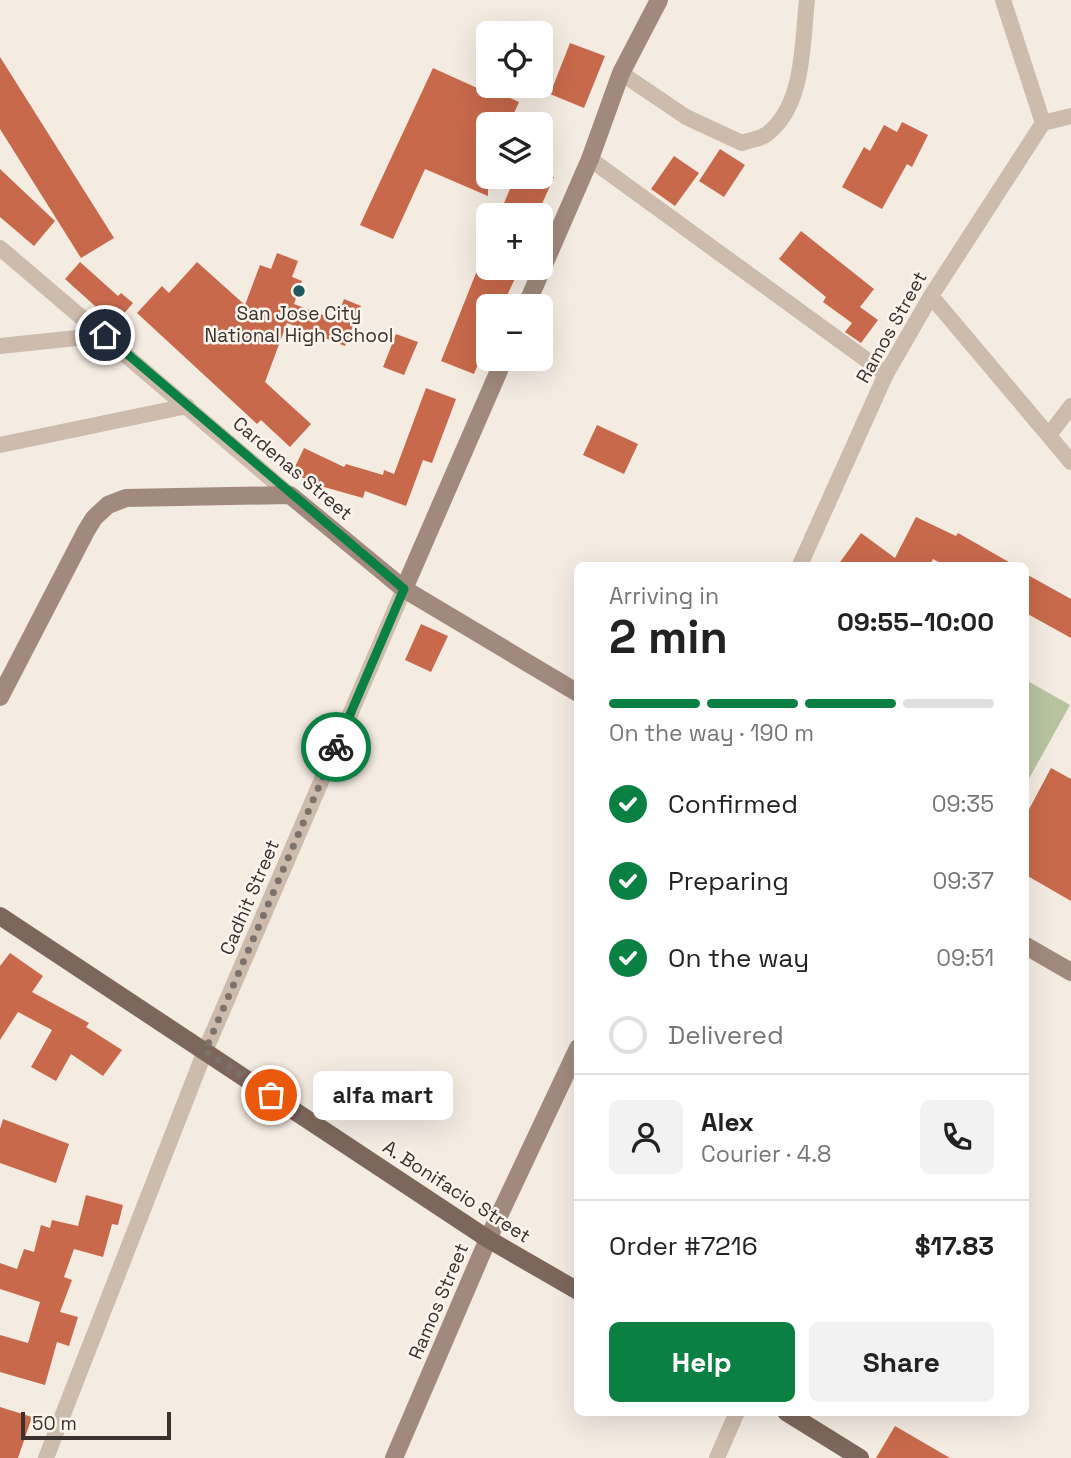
<!DOCTYPE html>
<meta charset="utf-8">
<style>
body{margin:0;font-family:"Space Grotesk",sans-serif;background:#f2f2f2;color:#222;height:100vh;display:flex;flex-direction:column;font-size:26px;white-space:nowrap}
*{box-sizing:border-box;margin:0}
p{font-size:23px;color:#767676}
.icon{flex:none;width:38px;height:38px;fill:none;stroke:currentColor;stroke-width:2;stroke-linecap:round;stroke-linejoin:round}
.map{position:relative;flex:1;overflow:hidden}
.sheet{position:absolute;left:574px;top:562px;width:455px;height:854px;display:flex;flex-direction:column;background:#fff;border-radius:10px;box-shadow:0 7px 28px #0002}
.sheet>*{flex:none}
.buttons{position:absolute;left:476px;top:21px;display:grid;gap:14px}
.buttons a{display:grid;place-items:center;width:77px;height:77px;border-radius:10px;background:#fff;box-shadow:0 7px 28px #0002;font-size:35px}
.scale{position:absolute;left:21px;bottom:18px;width:150px;box-sizing:border-box;padding-left:7px;border:4px solid #3b302b;border-top:0;font-size:19px;line-height:24px;white-space:nowrap;color:#3b302b;-webkit-text-stroke:5px #fbf5ee;paint-order:stroke}
.pin{position:absolute;display:grid;place-items:center;width:60px;height:60px;color:#fff;margin:-30px;border:4px solid #fff;border-radius:50%;box-shadow:0 2px 7px #0007}
.courier{position:absolute;display:grid;place-items:center;width:70px;height:70px;margin:-35px;border:5px solid #0b8043;border-radius:50%;background:#fff;color:#222;box-shadow:0 2px 9px #0007}
.bubble{position:absolute;height:49px;border-radius:10px;background:#fff;box-shadow:0 7px 28px #0002;font-size:23px;font-weight:700;line-height:49px;text-align:center}
.summary em{font-style:normal;font-weight:700}
.summary div{display:flex;flex-direction:column-reverse}
.summary{display:flex;align-items:center;justify-content:space-between;height:119px;padding:0 35px}
h1{font-size:46px;font-weight:700;line-height:52px}
.bar{display:grid;grid-template-columns:repeat(4,1fr);gap:10px 7px;align-content:center;height:84px;padding:0 35px}
.bar i{height:9px;border-radius:5px;background:#e0e0e0}
.bar .current{background:#0b8043}
.bar p{grid-column:span 4}
.line{display:flex;align-items:center;gap:18px;padding:0 35px;border-top:2px solid #e0e0e0}
.line div{flex:1}
.round{display:grid;place-items:center;flex:none;width:74px;height:74px;border-radius:10px;background:#f2f2f2}
ol{padding:0 35px;list-style:none}
li{display:flex;align-items:center;gap:21px;height:77px}
li p{margin-inline-start:auto}
li .icon{padding:7px;border-radius:50%;background:#0b8043;color:#fff;stroke-width:4}
li:last-child{color:#767676}
li i{width:38px;height:38px;border:4px solid #e0e0e0;border-radius:50%}
.action{display:flex;gap:14px;margin-top:auto;padding:14px 35px}
.action a{flex:1;height:80px;border-radius:10px;background:#0b8043;color:#fff;font-size:28px;font-weight:700;line-height:80px;text-align:center}
.action a+a{background:#f2f2f2;color:#222}
.map>svg:first-child{display:block}
</style>
<div class="map">
<svg width="1071" height="1458" viewBox="0 0 1071 1458">
<rect width="100%" height="100%" fill="#f4ebe1"/>
<path fill="#b8c4a0" d="M 1026,680 L 1070,705 L 1026,784 Z"/>
<g fill="#c8694b">
<path d="M 570,43 L 605,56 L 584,108 L 550,94 Z"/>
<path d="M 0,57 L 114,238 L 81,258 L 0,129 Z"/>
<path d="M 433,68 L 486,92 L 488,88 L 519,102 L 509,124 L 488,124 L 488,196 L 425,169 L 393,239 L 360,225 Z"/>
<path d="M 902,122 L 928,135 L 912,167 L 907,164 L 882,209 L 842,187 L 864,147 L 870,151 L 884,125 L 897,132 Z"/>
<path d="M 720,149 L 745,165 L 724,197 L 699,181 Z"/>
<path d="M 674,156 L 699,173 L 675,206 L 651,189 Z"/>
<path d="M 0,169 L 55,221 L 34,246 L 0,217 Z"/>
<path d="M 515,177 L 554,177 L 537,215 L 499,215 Z"/>
<path d="M 801,231 L 874,289 L 860,307 L 878,320 L 861,343 L 845,332 L 852,323 L 823,302 L 826,297 L 779,259 Z"/>
<path d="M 277,253 L 298,261 L 292,277 L 302,281 L 294,304 L 336,320 L 344,299 L 361,306 L 345,346 L 287,323 L 265,382 L 311,424 L 290,447 L 261,420 L 257,424 L 137,313 L 162,286 L 169,293 L 197,262 L 245,305 L 260,265 L 271,269 Z"/>
<path d="M 80,262 L 118,296 L 121,293 L 133,303 L 115,324 L 65,279 Z"/>
<path d="M 478,268 L 520,268 L 502,306 L 488,306 L 488,339 L 474,374 L 441,361 Z"/>
<path d="M 396,334 L 418,342 L 404,375 L 383,367 Z"/>
<path d="M 426,388 L 456,399 L 432,463 L 423,460 L 406,506 L 365,491 L 363,498 L 324,487 L 292,473 L 304,448 L 344,467 L 346,464 L 383,475 L 384,470 L 394,474 Z"/>
<path d="M 597,425 L 638,444 L 624,474 L 583,455 Z"/>
<path d="M 916,517 L 956,536 L 958,533 L 1014,565 L 944,565 L 933,559 L 930,565 L 838,565 L 861,533 L 895,558 Z"/>
<path d="M 1026,574 L 1071,599 L 1071,638 L 1026,613 Z"/>
<path d="M 421,624 L 448,636 L 431,672 L 405,660 Z"/>
<path d="M 1051,768 L 1071,779 L 1071,901 L 1026,875 L 1026,815 Z"/>
<path d="M 10,953 L 43,976 L 32,992 L 89,1023 L 86,1027 L 122,1050 L 103,1076 L 71,1054 L 56,1081 L 31,1067 L 52,1030 L 18,1012 L 0,1040 L 0,966 Z"/>
<path d="M 3,1119 L 69,1144 L 56,1183 L 0,1163 L 0,1129 Z"/>
<path d="M 86,1195 L 123,1205 L 118,1225 L 112,1224 L 103,1257 L 74,1249 L 64,1277 L 72,1280 L 60,1312 L 78,1317 L 69,1346 L 57,1342 L 45,1385 L 0,1372 L 0,1335 L 28,1343 L 40,1302 L 0,1289 L 0,1263 L 17,1269 L 24,1249 L 34,1252 L 41,1225 L 50,1228 L 52,1220 L 78,1226 Z"/>
<path d="M 0,1407 L 32,1417 L 18,1458 L 0,1458 Z"/>
<path d="M 895,1426 L 950,1458 L 876,1458 Z"/>
</g>
<g fill="none" stroke-linecap="round" stroke-linejoin="round">
<g stroke="#cdbbac" stroke-width="16">
<path d="M 1003,0 L 1043,123"/>
<path d="M 621,73 L 686,117 L 742,143 C 750,140 761,139 767,134 C 805,105 802,42 807,0"/>
<path d="M 1043,123 L 1071,116"/>
<path d="M 590,159 L 886,374"/>
<path d="M 0,248 L 290,495"/>
<path d="M 931,296 L 1071,462"/>
<path d="M 0,346 L 105,335"/>
<path d="M 1049,435 L 1071,406"/>
<path d="M 0,445 L 187,406"/>
<path d="M 800,565 L 886,374 L 931,296 L 1043,123"/>
<path d="M 46,1458 L 205,1051 L 404,589"/>
<path d="M 717,1458 L 737,1412"/>
</g>
<g stroke="#a18a7d" stroke-width="18">
<path d="M 526,306 L 590,159 L 621,73 L 659,0"/>
<path d="M 404,589 L 504,359"/>
<path d="M 0,697 L 86,531 L 94,518 L 108,505 L 126,498 L 290,495 L 404,589 L 578,693"/>
<path d="M 1026,946 L 1071,972"/>
<path d="M 394,1458 L 488,1239 L 578,1048"/>
</g>
<g stroke="#7d675c" stroke-width="18">
<path d="M 0,916 L 488,1239 L 578,1291"/>
<path d="M 786,1412 L 860,1458"/>
</g>
</g>
<g fill="none" stroke-linecap="round" stroke-linejoin="round">
<path stroke="#7c716b" stroke-width="7" stroke-dasharray="0 12.6" d="M 271,1095 L 205,1051 L 336,747"/>
<path stroke="#0b8043" stroke-width="9" d="M 105,335 L 404,589 L 336,747"/>
</g>
<circle fill="#1f5a5e" stroke="#fbf5ee" stroke-width="2.5" cx="299" cy="291" r="7"/>
<g text-anchor="middle" stroke-width="5" stroke-linejoin="round" paint-order="stroke">
<g font-size="19" fill="#3b302b" stroke="#fbf5ee">
<text x="299" y="320">San Jose City<tspan x="299" dy="22">National High School</tspan></text>
</g>
<g font-size="19" fill="#3b302b" stroke="#fbf5ee">
<text transform="translate(891 327) rotate(-61)" y="7">Ramos Street</text>
<text transform="translate(293 468) rotate(40)" y="7">Cardenas Street</text>
<text transform="translate(249 897) rotate(-67)" y="7">Cadhit Street</text>
<text transform="translate(457 1191) rotate(33)" y="7">A. Bonifacio Street</text>
<text transform="translate(438 1301) rotate(-67)" y="7">Ramos Street</text>
</g>
</g>
</svg>
<div class="buttons">
<a><svg class="icon" aria-label="locate" viewBox="0 0 24 24"><circle cx="12" cy="12" r="6"/><path d="M12 2v4M12 18v4M2 12h4M18 12h4"/></svg></a>
<a><svg class="icon" aria-label="layers" viewBox="0 0 24 24"><path d="M12 4l9 5-9 5-9-5zM3 14l9 5 9-5"/></svg></a>
<a>+</a>
<a>−</a>
</div>
<div class="scale">50 m</div>
<div class="pin" style="left:271px;top:1095px;background:#ea580c"><svg class="icon" aria-label="bag" viewBox="0 0 24 24"><path d="M5 8h14l-1 12H6zM9 8a3 3 0 0 1 6 0"/></svg></div>
<div class="pin" style="left:105px;top:335px;background:#1f2937"><svg class="icon" aria-label="home" viewBox="0 0 24 24"><path d="M3 11l9-7 9 7M6 9v11h12V9"/></svg></div>
<div class="courier" style="left:336px;top:747px"><svg class="icon" aria-label="bike" viewBox="0 0 24 24"><circle cx="6" cy="16" r="4"/><circle cx="18" cy="16" r="4"/><path d="M6 16l4-8h5l3 8M10 8l3 8H6M13 5h3"/></svg></div>
<div class="bubble" style="left:313px;top:1071px;width:140px">alfa mart</div>
<section class="sheet">
<div class="summary"><div><h1>2 min</h1><p>Arriving in</p></div><em>09:55–10:00</em></div>
<div class="bar"><i class="current"></i><i class="current"></i><i class="current"></i><i></i><p>On the way · 190 m</p></div>
<ol>
<li><svg class="icon" aria-label="check" viewBox="0 0 24 24"><path d="M5 12l5 5 9-10"/></svg>Confirmed<p>09:35</p></li>
<li><svg class="icon" aria-label="check" viewBox="0 0 24 24"><path d="M5 12l5 5 9-10"/></svg>Preparing<p>09:37</p></li>
<li><svg class="icon" aria-label="check" viewBox="0 0 24 24"><path d="M5 12l5 5 9-10"/></svg>On the way<p>09:51</p></li>
<li><i></i>Delivered</li>
</ol>
<div class="line" style="height:126px"><a class="round"><svg class="icon" aria-label="person" viewBox="0 0 24 24"><circle cx="12" cy="8" r="4"/><path d="M4 21q1-7 8-7t8 7"/></svg></a><div><b>Alex</b><p>Courier · 4.8</p></div><a class="round"><svg class="icon" aria-label="phone" viewBox="0 0 24 24"><path d="M5 4h4l2 5-3 2q2 4 5 5l2-3 5 2v4C11 20 4 13 5 4z"/></svg></a></div>
<div class="line" style="height:91px"><div>Order #7216</div><b>$17.83</b></div>
<div class="action"><a>Help</a><a>Share</a></div>
</section>
</div>
